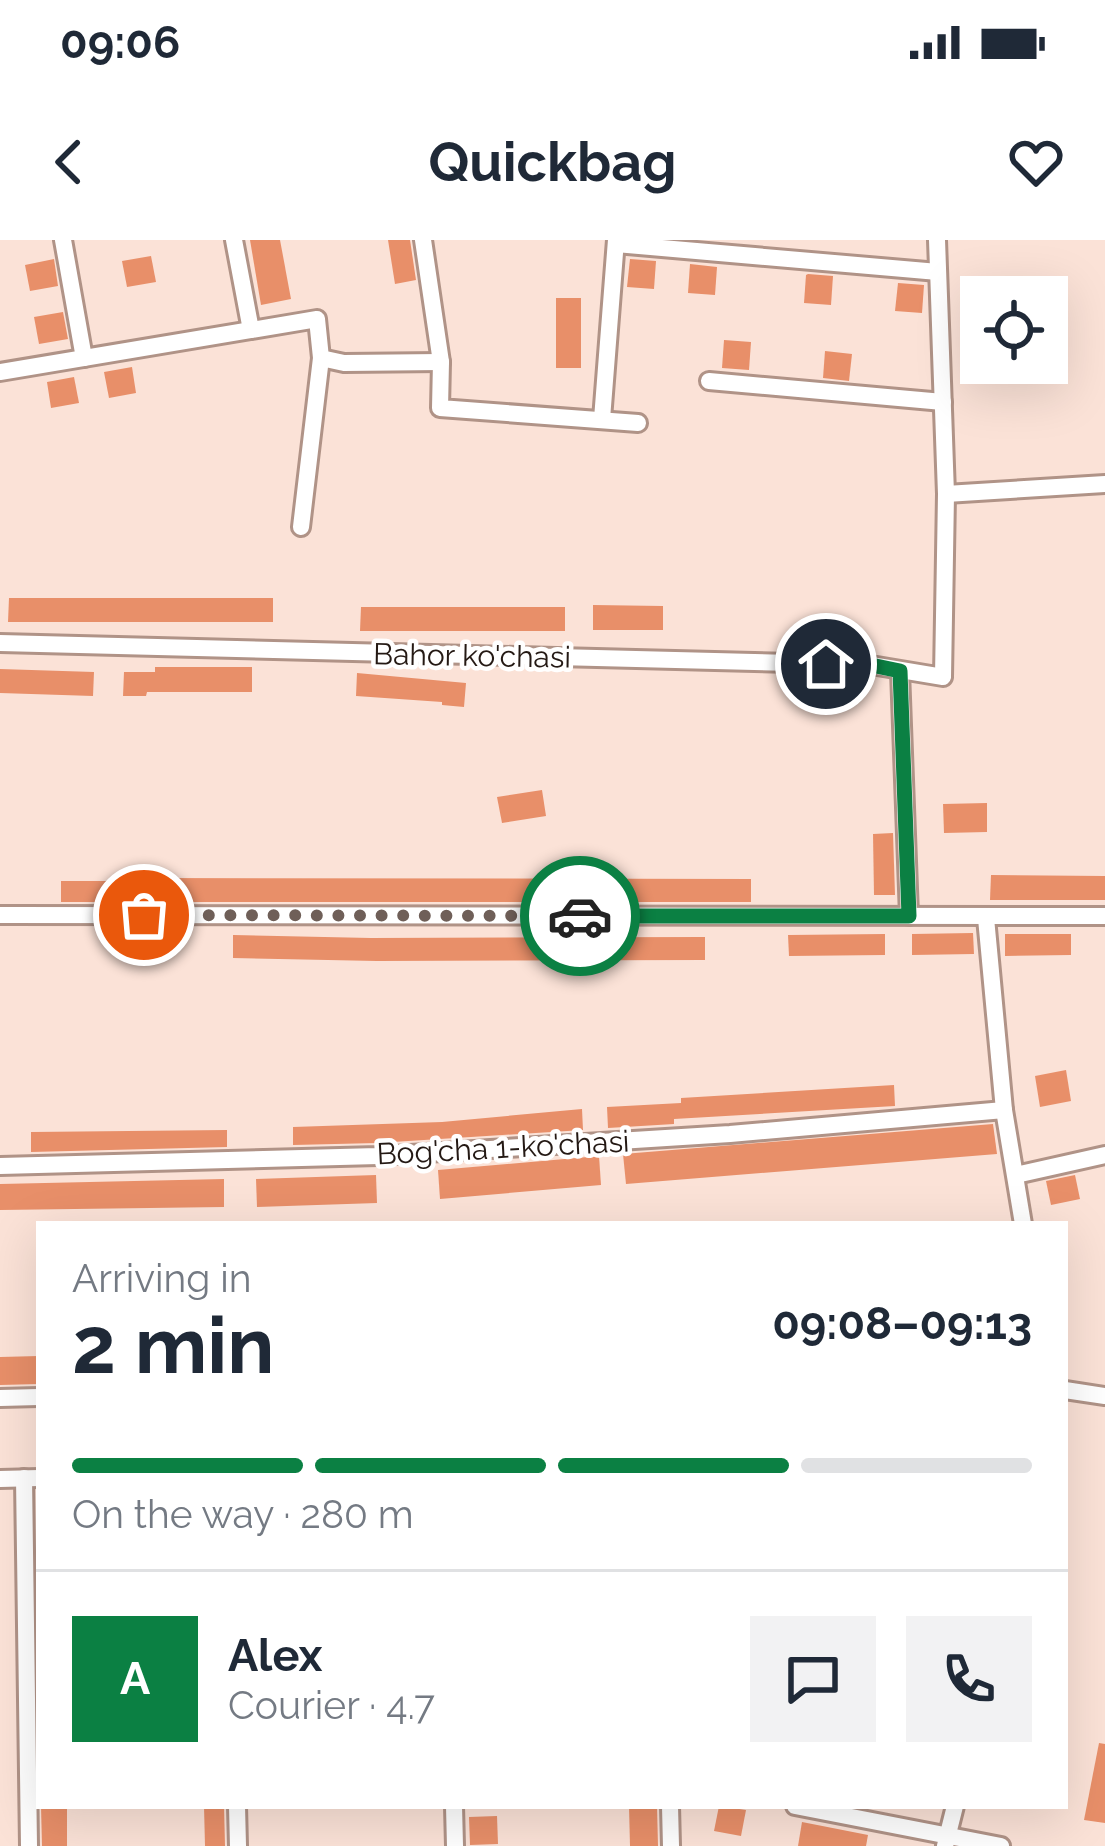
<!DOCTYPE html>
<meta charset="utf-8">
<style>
body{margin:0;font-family:Raleway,sans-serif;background:#f2f2f3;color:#1f2937;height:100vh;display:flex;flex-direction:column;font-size:45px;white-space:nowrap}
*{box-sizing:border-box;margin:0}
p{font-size:39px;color:#747a83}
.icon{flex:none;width:66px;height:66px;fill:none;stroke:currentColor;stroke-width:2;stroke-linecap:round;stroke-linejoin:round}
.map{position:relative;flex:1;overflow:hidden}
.drawer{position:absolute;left:36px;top:981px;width:1032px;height:588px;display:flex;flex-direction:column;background:#fff;border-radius:0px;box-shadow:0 12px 48px #0002}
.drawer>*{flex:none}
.buttons{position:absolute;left:960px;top:36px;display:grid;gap:24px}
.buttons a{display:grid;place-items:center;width:108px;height:108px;border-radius:0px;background:#fff;box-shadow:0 12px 48px #0002;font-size:60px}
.pin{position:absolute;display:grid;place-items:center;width:102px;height:102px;color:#fff;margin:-51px;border:6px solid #fff;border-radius:50%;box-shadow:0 3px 12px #0007}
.courier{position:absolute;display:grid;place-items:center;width:120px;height:120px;margin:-60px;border:9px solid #0b8043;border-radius:50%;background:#fff;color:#222;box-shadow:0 3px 15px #0007}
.overview em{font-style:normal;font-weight:700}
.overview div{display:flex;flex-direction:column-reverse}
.overview{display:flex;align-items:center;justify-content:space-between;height:204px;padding:0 36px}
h1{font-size:78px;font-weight:700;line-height:90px}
.bar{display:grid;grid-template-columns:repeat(4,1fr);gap:18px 12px;align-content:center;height:144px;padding:0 36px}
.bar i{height:15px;border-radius:9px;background:#e0e1e3}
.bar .on{background:#0b8043}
.bar p{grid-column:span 4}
.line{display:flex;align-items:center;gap:30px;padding:0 36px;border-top:3px solid #e0e1e3}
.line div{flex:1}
.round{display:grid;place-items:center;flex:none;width:126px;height:126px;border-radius:0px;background:#f2f2f3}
.status{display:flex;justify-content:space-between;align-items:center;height:84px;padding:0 60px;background:#fff;direction:ltr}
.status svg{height:33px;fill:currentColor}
header{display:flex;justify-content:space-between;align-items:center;height:156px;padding:0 36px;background:#fff;font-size:54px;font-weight:700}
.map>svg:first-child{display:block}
</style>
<div class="status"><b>09:06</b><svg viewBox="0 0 49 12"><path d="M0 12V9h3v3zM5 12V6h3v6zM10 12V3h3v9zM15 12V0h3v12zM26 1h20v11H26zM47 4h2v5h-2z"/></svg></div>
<header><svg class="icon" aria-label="back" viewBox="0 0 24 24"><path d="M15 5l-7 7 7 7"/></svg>Quickbag<svg class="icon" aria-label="heart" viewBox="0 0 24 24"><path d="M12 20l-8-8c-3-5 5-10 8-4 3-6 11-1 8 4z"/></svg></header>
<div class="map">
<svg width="1105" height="1606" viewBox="0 0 1105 1606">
<rect width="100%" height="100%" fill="#fbe2d7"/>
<g fill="#e88f69">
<path d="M 250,0 L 280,0 L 291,59 L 261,65 Z"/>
<path d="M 388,0 L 410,0 L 416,40 L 395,44 Z"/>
<path d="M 151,16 L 156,42 L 127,47 L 122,21 Z"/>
<path d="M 54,19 L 58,46 L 30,51 L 25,25 Z"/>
<path d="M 630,19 L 656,21 L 654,49 L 627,47 Z"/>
<path d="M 690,24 L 717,27 L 715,55 L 688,53 Z"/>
<path d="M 808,34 L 833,36 L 831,65 L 804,63 L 806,35 Z"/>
<path d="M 898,43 L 924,45 L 922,73 L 895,71 Z"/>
<rect x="556" y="58" width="25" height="70"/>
<path d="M 63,72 L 68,99 L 39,104 L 34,77 Z"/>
<path d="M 724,100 L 751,102 L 749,130 L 722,128 Z"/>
<path d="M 825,111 L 852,114 L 849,141 L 823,138 Z"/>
<path d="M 132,127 L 136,153 L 109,158 L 104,132 Z"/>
<path d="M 74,137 L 79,163 L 51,168 L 47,142 Z"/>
<path d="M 9,358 L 273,358 L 273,382 L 8,382 Z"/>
<path d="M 593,365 L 663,366 L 663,390 L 593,390 Z"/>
<path d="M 361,367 L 565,367 L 565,391 L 360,391 Z"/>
<path d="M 155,427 L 252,427 L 252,452 L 147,452 L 146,456 L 123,456 L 124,432 L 155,432 Z"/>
<path d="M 0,429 L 94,432 L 93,456 L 0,453 Z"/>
<path d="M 357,433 L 466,443 L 464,467 L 442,465 L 442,462 L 356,456 Z"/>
<path d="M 542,550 L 546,576 L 502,583 L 497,557 Z"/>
<path d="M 987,563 L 987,592 L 944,593 L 943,564 Z"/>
<path d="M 893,593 L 895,655 L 874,655 L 873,594 Z"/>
<path d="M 991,635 L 1105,636 L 1105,660 L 990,660 Z"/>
<path d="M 148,638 L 751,639 L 751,662 L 148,662 Z"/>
<rect x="61" y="641" width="62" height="21"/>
<path d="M 973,693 L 974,714 L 912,715 L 912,694 Z"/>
<path d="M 885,694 L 885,715 L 789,716 L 788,695 Z"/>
<path d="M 1005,694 L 1071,694 L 1071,715 L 1005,716 Z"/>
<path d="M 233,695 L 371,698 L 705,697 L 705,720 L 377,721 L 233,718 Z"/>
<path d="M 1066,830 L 1071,861 L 1040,867 L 1035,836 Z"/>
<path d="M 894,845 L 895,866 L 674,879 L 674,884 L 608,888 L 607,867 L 681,863 L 681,858 Z"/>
<path d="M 582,869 L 583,890 L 377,903 L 293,905 L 293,887 L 442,882 Z"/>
<path d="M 993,884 L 997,914 L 626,944 L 623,914 Z"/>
<path d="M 227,890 L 227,907 L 31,912 L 31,892 Z"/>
<path d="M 599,916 L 601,945 L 440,959 L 438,930 Z"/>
<path d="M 376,935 L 377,963 L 257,967 L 256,939 Z"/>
<path d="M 1075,935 L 1080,959 L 1051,965 L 1046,941 Z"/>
<path d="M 224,939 L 224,967 L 0,970 L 0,944 Z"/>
<path d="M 39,1116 L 39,1144 L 0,1145 L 0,1117 Z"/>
<path d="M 1099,1503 L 1105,1504 L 1105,1583 L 1084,1580 Z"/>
<path d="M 41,1566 L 67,1566 L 67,1606 L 42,1606 Z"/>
<path d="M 204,1566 L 224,1566 L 225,1606 L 205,1606 Z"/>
<path d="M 629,1566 L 657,1566 L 658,1606 L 630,1606 Z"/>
<path d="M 719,1566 L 746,1570 L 741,1596 L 714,1591 Z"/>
<path d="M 497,1576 L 498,1604 L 470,1605 L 469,1577 Z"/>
<path d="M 802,1582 L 868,1595 L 866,1606 L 798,1606 Z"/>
</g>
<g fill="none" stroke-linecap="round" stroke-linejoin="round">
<defs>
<g id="minor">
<path d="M 63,0 L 84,118"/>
<path d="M 234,0 L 251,90"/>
<path d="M 423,0 L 441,122 L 440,168 L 638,183"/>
<path d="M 616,4 L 938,32"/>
<path d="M 0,132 L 317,79 L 321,118 L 344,123 L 441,122"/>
<path d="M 709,141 L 943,162"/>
<path d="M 602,179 L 616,0"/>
<path d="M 946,254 L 1105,244"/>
<path d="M 301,287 L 321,118"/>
<path d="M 0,403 L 871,425 L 943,437 L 946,254 L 937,0"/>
<path d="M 900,431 L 909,676"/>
<path d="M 0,675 L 1105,676"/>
<path d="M 986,678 L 1004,870 L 1023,984"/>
<path d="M 0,926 L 378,916 L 730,894 L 1004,870"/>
<path d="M 1016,935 L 1105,915"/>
<path d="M 1065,1150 L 1105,1156"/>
<path d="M 0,1158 L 39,1157"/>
<path d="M 24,1238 L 29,1606"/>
<path d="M 0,1239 L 39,1238"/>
<path d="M 237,1566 L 238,1606"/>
<path d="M 454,1566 L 455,1606"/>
<path d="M 670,1566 L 671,1606"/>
<path d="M 795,1566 L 1001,1606"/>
<path d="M 945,1606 L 955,1566"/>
</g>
</defs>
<use href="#minor" stroke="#b09387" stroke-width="22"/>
<use href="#minor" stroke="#fff" stroke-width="16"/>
</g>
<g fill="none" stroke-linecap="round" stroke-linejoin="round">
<path stroke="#6f5f58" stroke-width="12" stroke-dasharray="0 21.6" d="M 144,675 L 580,676"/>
<path stroke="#0b8043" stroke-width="15" d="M 580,676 L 909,676 L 900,431 L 871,425 L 826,424"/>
</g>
<g text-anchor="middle" stroke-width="9" stroke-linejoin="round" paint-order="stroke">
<g font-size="30" fill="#241914" stroke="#fff">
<text transform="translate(472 416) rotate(1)" y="10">Bahor ko'chasi</text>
<text transform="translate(503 908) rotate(-3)" y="10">Bog'cha 1-ko'chasi</text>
</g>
</g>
</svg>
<div class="buttons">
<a><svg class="icon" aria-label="locate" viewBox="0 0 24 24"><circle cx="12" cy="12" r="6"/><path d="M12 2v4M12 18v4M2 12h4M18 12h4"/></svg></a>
</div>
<div class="pin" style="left:144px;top:675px;background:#ea580c"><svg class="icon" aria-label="bag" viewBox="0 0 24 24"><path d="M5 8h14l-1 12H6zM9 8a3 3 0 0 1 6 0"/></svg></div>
<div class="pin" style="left:826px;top:424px;background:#1f2937"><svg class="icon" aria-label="home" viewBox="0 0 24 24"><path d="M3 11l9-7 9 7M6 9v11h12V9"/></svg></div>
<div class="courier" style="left:580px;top:676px"><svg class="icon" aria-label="car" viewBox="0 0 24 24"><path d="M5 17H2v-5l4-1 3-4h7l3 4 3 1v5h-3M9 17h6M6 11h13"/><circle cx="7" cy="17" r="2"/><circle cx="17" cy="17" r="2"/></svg></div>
<section class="drawer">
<div class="overview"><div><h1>2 min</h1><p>Arriving in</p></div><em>09:08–09:13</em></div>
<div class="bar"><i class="on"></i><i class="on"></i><i class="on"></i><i></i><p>On the way · 280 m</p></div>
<div class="line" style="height:216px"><b class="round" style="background:#0b8043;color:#fff">A</b><div><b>Alex</b><p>Courier · 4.7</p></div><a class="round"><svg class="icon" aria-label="chat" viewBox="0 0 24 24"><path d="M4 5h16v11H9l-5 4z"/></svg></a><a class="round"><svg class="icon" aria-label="phone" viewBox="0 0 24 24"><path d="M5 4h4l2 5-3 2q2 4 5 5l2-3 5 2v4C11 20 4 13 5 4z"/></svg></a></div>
</section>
</div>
